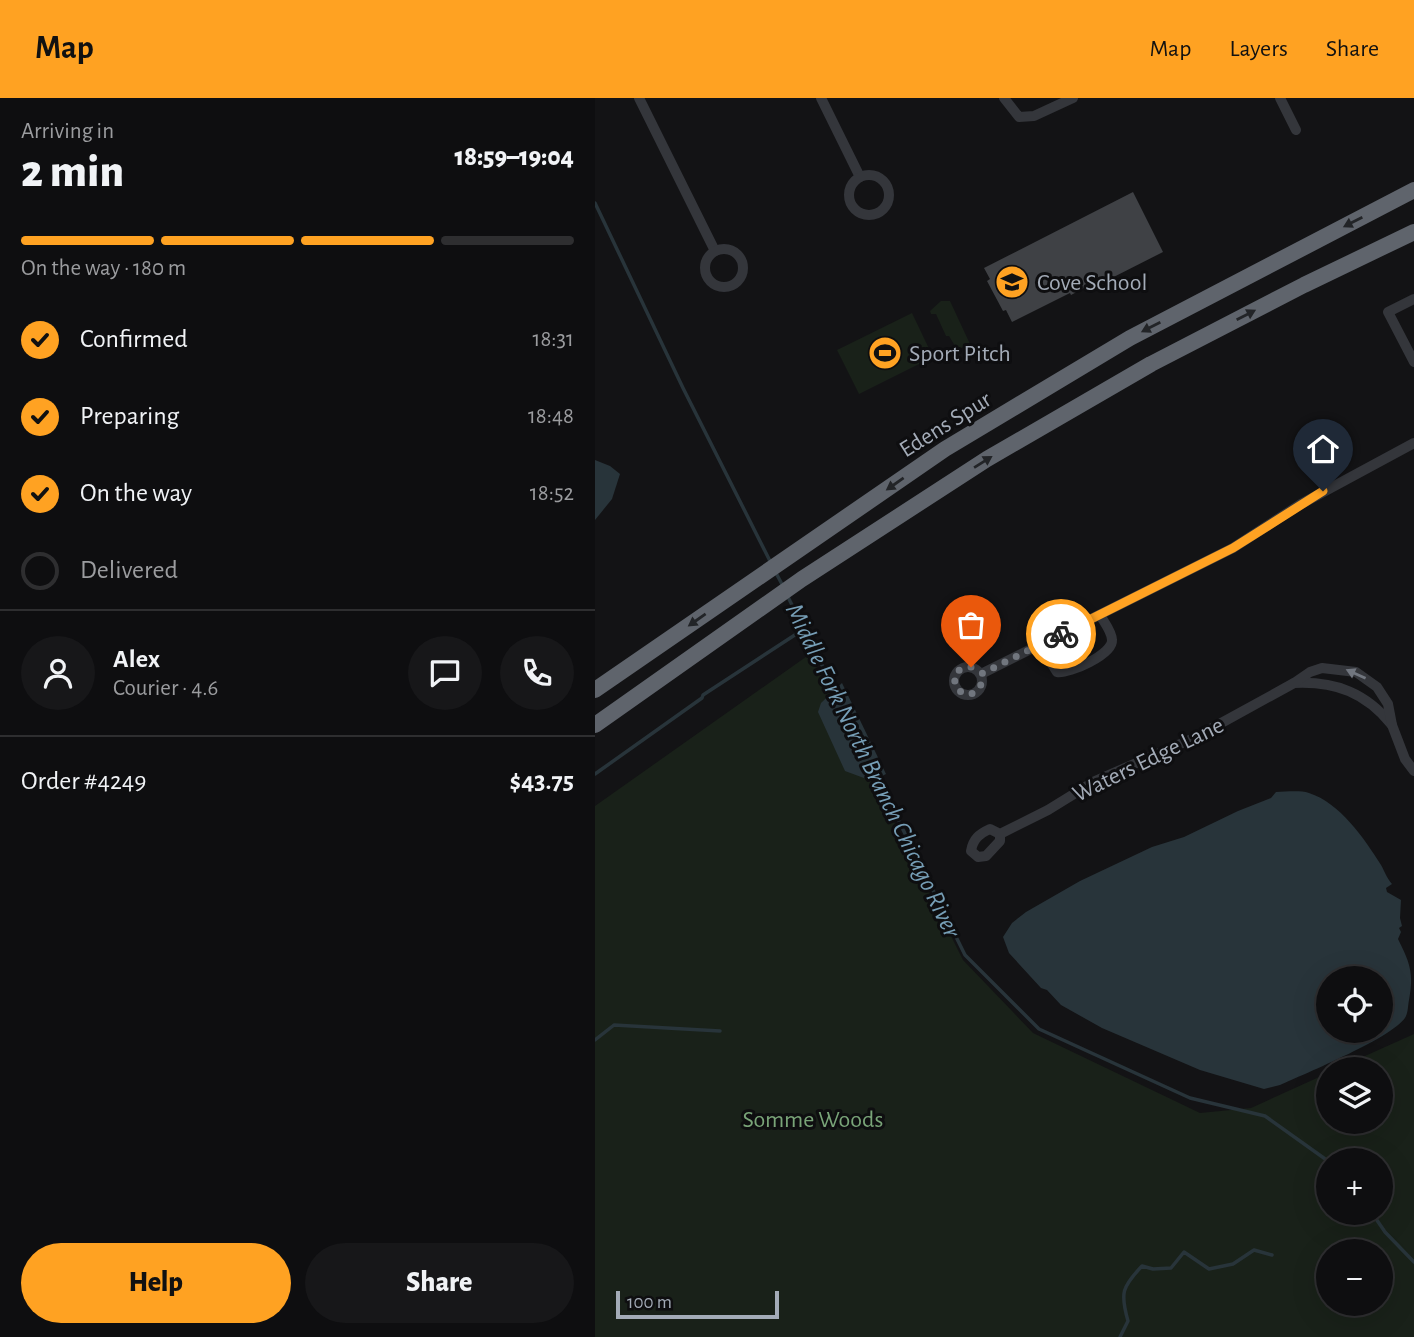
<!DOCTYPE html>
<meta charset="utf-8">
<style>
body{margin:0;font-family:"Alegreya Sans",sans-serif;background:#171719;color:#f1f3f6;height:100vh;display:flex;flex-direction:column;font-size:26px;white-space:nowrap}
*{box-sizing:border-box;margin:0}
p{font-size:23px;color:#9b9c9f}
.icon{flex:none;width:38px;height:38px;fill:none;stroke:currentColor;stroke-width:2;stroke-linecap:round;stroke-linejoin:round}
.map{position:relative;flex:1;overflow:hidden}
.sheet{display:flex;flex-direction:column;background:#0e0e10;width:595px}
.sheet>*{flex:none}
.controls{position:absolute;left:721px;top:868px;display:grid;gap:14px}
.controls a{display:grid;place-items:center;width:77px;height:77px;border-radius:50%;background:#0e0e10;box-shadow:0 7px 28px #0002,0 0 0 2px #2e2e30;font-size:35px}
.scale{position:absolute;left:21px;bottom:18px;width:163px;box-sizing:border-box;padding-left:7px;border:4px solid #a3abb7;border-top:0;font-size:19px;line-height:24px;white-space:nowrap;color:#a3abb7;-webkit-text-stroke:5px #0e0e10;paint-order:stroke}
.pin{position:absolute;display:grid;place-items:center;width:60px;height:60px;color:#fff;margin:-72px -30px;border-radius:50% 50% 50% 0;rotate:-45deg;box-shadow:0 0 7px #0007}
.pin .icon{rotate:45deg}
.courier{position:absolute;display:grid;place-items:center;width:70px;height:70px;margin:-35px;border:5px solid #ffa222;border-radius:50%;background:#fff;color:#222;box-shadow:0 2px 9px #0007}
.overview em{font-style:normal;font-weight:800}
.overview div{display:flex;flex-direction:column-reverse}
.overview{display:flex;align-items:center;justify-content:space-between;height:119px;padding:0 21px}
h1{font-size:46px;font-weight:800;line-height:52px}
.bar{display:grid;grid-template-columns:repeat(4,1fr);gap:10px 7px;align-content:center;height:84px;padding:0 21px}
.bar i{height:9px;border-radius:5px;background:#2e2e30}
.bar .active{background:#ffa222}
.bar p{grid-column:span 4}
.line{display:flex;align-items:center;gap:18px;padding:0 21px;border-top:2px solid #2e2e30}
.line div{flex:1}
.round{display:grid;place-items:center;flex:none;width:74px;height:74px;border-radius:37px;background:#171719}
ol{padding:0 21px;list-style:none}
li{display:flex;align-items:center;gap:21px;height:77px}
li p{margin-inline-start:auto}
li .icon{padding:7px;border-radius:50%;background:#ffa222;color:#111;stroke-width:4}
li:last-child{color:#9b9c9f}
li i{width:38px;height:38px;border:4px solid #2e2e30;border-radius:50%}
.primary-button{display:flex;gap:14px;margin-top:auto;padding:14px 21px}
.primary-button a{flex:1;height:80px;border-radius:42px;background:#ffa222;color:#111;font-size:28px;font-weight:800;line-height:80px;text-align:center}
.primary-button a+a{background:#171719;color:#f1f3f6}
header{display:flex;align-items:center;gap:42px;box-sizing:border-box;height:98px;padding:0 35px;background:#ffa222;color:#111}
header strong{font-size:33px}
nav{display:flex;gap:38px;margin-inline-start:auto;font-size:24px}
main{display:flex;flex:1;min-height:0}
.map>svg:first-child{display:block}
</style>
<header>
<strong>Map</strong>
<nav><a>Map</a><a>Layers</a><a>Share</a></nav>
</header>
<main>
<section class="sheet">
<div class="overview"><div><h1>2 min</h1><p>Arriving in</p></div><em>18:59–19:04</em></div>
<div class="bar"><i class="active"></i><i class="active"></i><i class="active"></i><i></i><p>On the way · 180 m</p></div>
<ol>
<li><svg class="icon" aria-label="check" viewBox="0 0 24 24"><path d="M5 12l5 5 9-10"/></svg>Confirmed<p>18:31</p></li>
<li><svg class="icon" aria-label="check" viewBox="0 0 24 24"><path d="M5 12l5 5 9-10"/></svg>Preparing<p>18:48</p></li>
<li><svg class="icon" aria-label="check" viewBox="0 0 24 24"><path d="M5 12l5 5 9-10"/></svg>On the way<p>18:52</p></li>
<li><i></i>Delivered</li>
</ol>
<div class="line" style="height:126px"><a class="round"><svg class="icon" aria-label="person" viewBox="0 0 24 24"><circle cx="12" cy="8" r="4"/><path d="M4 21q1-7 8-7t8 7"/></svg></a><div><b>Alex</b><p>Courier · 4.6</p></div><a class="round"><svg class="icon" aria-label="chat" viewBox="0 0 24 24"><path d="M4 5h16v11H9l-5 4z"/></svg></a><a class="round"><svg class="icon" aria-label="phone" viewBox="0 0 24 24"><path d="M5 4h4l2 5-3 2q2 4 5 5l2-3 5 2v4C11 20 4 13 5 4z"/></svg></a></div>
<div class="line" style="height:91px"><div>Order #4249</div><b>$43.75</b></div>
<div class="primary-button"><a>Help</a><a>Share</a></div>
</section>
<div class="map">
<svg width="819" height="1239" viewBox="0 0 819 1239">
<rect width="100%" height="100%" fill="#131315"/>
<g fill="#192119" fill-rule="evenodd">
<path d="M 346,203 L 355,203 L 375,246 L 364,251 L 360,248 L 354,238 L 351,238 L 341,216 L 336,216 L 335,213 Z"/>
<path d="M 317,215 L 338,259 L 264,296 L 242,252 Z"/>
<path d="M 215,556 L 368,862 L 438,935 L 605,1015 L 656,1010 L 733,975 L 733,1024 L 786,1024 L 786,971 L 741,971 L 819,936 L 819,1239 L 0,1239 L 0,708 ZM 733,1062 L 786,1062 L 786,1115 L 733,1115 ZM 733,1153 L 786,1153 L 786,1206 L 733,1206 Z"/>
</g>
<g fill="#28343a" fill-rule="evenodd">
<path d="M 0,362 L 15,368 L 25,376 L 17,401 L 0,422 Z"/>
<path d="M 247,585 L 291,676 L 277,683 L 250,673 L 223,614 L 226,605 Z"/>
<path d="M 681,694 C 691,694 704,692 714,695 C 745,705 769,740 786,767 C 790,774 791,779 797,786 L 791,790 L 792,794 L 806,802 L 805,820 L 807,828 L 804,830 L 806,834 L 803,841 C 815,865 819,875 814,902 C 813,907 813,914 811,918 C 802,938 709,976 685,987 L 669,991 L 605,972 L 507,930 L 466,907 L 452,892 L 446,890 L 414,855 L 408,839 L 417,825 L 431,814 L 485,783 L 557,749 L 589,739 L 643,713 L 676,700 ZM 786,880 L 786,933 L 733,933 L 733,880 Z"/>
</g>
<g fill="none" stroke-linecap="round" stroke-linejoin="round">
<g stroke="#28343a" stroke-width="3.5">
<path d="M 0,105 L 88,290 L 176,465"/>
<path d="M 181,475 L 189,490"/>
<path d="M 192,497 L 240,593"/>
<path d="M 0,676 L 107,600 L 108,597 L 209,531"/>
<path d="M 282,679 L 370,857 L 444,931 L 595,1000 L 670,1018 L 733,1063"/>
<path d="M 0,942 L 19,927 L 125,933"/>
<path d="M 777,1115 L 790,1134 L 819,1164"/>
<path d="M 525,1239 L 533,1223 C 525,1195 527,1189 547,1168 L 558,1171 L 576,1170 L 589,1154 L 614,1171 L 638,1166 L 659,1152 L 677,1157"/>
</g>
</g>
<path fill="#3f4145" d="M 538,94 L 568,154 L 495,191 L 493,188 L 476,197 L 475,195 L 417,224 L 411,212 L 408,213 L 392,183 L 395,181 L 389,170 Z"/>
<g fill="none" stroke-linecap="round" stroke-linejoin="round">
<g stroke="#34363b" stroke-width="10">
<path d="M 44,0 L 120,153"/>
<path d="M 226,0 L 265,79"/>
<path d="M 409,0 L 424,19 L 439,18 L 478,0"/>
<path d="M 685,0 L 701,32"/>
<circle cx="274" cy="97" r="20"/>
<circle cx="129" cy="170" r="19"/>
<path d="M 819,201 L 793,214 L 819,264"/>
<path d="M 445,547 L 462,574 C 475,576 518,556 517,542 C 517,534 509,524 505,517"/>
<circle cx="373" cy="583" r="14"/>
<path d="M 386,576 L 638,450 L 706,406 L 819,345"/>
<path d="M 699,585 C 741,583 771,595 797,627"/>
<path d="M 405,736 L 405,743 L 391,758 L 383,759 L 376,753 C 378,741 384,736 395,731 L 405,736 L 453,712 L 500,683 L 599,640 L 699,585 L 715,574 L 727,570 L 761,574 L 782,589 L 793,606 L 797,627 L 810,661 L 819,673"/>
</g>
<g stroke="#5f646c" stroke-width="16">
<path d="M 0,592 L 350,351 L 535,240 L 819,92"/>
<path d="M 0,627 L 207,481 L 392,361 L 556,266 L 709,187 L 819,134"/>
</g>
</g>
<defs><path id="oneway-solid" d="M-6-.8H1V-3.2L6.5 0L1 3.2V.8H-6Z" transform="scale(1.75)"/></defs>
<g fill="#222427">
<use href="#oneway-solid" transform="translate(758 124) rotate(153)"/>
<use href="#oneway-solid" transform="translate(651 217) rotate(-27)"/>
<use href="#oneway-solid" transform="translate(556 229) rotate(153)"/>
<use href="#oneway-solid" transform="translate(388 364) rotate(-32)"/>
<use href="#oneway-solid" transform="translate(300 386) rotate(145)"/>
<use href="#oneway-solid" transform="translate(102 522) rotate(145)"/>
</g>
<use fill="#71767f" href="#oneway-solid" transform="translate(761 576) rotate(-156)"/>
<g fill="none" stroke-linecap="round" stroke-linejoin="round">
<path stroke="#71767e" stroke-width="7" stroke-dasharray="0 12.6" d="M 376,569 L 365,571 L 359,579 L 361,589 L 368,596 C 381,598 389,589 386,576 L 466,536"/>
<path stroke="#ffa222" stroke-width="9" d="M 466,536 L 638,450 L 728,393"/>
</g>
<defs>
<symbol id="school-disc" viewBox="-11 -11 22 22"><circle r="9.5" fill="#ffa222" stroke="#0e0e10"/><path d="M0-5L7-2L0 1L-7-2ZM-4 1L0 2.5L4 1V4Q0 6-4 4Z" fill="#111"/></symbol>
<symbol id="stadium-disc" viewBox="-11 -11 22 22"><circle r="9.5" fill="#ffa222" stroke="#0e0e10"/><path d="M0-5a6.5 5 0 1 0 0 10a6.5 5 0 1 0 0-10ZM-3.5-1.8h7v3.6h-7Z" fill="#111"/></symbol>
</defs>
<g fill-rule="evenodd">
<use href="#school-disc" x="398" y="165" width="38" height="38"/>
<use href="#stadium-disc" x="271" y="236" width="38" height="38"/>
</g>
<g text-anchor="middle" stroke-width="6" stroke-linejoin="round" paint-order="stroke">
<g font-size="24" fill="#a3abb7" stroke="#0e0e10" text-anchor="start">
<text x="442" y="192">Cove School</text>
<text x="314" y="263">Sport Pitch</text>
</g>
<g font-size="24" fill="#a3abb7" stroke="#0e0e10">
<text transform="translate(350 326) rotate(-32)" y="8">Edens Spur</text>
<text transform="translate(553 661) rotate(-26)" y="8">Waters Edge Lane</text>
</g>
<g font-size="24" fill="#79a478" stroke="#0e0e10">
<text x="218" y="1029">Somme Woods</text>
</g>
<g font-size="26" font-style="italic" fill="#769eb6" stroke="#0e0e10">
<text transform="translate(279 672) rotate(64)" y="9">Middle Fork North Branch Chicago River</text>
</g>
</g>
</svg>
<div class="controls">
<a><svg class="icon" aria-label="locate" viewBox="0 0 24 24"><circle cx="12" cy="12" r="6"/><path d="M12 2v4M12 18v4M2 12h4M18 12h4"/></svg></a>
<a><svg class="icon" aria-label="layers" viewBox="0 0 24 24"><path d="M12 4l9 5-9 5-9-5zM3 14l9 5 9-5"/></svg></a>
<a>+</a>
<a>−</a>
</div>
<div class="scale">100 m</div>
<div class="pin" style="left:376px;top:569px;background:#ea580c"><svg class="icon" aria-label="bag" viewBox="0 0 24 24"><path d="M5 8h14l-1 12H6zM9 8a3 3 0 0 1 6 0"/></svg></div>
<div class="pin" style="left:728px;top:393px;background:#1f2937"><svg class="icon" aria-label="home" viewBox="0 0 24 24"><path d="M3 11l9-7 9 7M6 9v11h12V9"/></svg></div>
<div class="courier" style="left:466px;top:536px"><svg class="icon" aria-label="bike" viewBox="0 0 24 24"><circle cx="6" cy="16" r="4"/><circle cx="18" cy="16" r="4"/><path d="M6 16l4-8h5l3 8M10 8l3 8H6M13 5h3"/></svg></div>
</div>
</main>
